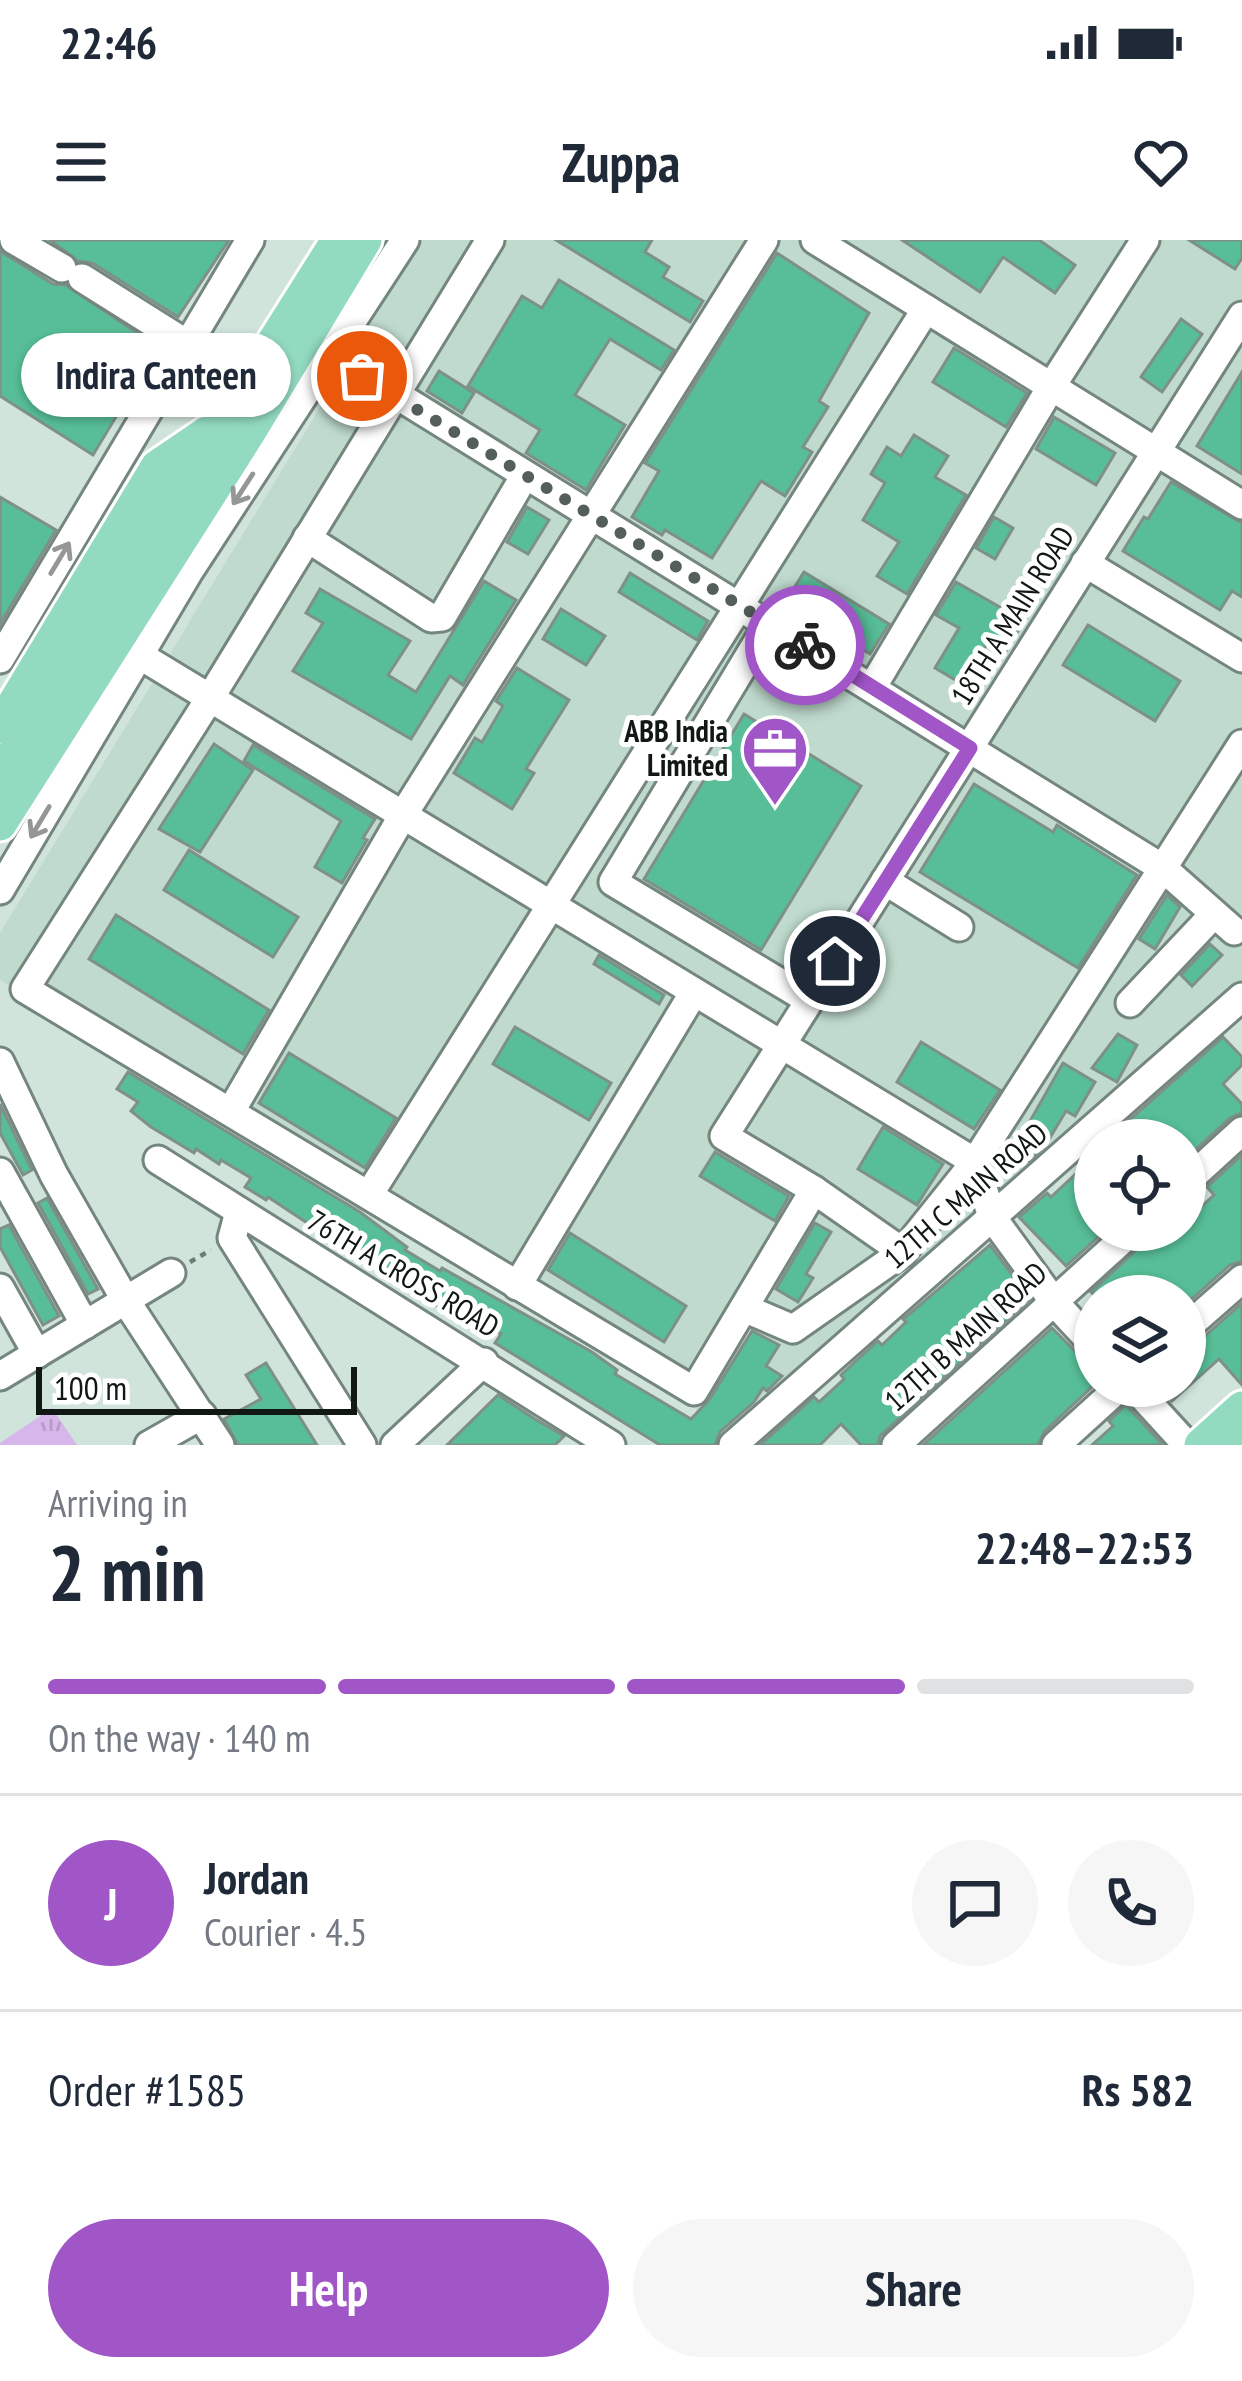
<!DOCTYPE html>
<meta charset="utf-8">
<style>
body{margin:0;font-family:"PT Sans Narrow",sans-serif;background:#f6f6f7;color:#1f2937;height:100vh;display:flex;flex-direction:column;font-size:45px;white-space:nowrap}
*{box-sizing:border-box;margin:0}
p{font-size:39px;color:#747a83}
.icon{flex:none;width:66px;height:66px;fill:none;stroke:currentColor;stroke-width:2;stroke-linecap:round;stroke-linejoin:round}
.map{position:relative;height:1205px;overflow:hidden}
.panel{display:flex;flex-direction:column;background:#fff;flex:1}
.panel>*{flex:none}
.controls{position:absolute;left:1074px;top:879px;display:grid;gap:24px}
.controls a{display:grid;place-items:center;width:132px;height:132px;border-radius:50%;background:#fff;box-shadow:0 3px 9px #0004;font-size:60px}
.scale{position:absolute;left:36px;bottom:30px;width:321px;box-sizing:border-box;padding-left:12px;border:6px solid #111814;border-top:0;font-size:33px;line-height:42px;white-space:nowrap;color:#111814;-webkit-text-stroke:9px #fff;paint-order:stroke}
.pin{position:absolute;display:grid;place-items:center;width:102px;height:102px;color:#fff;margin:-51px;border:6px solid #fff;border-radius:50%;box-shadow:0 3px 12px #0007}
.courier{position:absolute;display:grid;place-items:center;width:120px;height:120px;margin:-60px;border:9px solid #a156c8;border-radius:50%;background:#fff;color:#222;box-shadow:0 3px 15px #0007}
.bubble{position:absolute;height:84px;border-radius:42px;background:#fff;box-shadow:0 3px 9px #0004;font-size:39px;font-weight:700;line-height:84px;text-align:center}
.overview em{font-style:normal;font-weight:700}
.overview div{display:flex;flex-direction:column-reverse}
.overview{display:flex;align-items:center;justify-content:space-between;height:204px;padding:0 48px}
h1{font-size:78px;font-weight:700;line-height:90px}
.bar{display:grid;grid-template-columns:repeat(4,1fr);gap:18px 12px;align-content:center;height:144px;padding:0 48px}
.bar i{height:15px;border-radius:9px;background:#e0e1e3}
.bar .selected{background:#a156c8}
.bar p{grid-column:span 4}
.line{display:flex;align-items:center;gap:30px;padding:0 48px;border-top:3px solid #e0e1e3}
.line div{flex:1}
.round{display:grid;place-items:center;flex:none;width:126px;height:126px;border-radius:63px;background:#f6f6f7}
.button{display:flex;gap:24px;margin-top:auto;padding:24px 48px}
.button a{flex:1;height:138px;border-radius:72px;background:#a156c8;color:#fff;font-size:48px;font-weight:700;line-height:138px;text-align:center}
.button a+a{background:#f6f6f7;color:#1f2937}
.status{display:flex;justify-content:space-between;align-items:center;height:84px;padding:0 60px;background:#fff;direction:ltr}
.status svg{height:33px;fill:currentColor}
header{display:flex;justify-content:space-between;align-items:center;height:156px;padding:0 48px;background:#fff;font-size:54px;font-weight:700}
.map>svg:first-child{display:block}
</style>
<div class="status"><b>22:46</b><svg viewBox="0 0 49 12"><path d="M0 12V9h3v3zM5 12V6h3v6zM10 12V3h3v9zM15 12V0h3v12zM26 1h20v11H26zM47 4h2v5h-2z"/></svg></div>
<header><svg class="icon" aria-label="menu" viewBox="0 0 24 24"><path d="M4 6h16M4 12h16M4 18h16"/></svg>Zuppa<svg class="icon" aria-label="heart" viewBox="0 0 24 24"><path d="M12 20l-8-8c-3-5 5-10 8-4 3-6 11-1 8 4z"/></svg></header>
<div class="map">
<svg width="1242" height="1205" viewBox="0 0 1242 1205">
<defs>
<pattern id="park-tufts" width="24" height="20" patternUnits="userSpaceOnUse" patternTransform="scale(3)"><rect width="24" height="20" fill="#d7b7eb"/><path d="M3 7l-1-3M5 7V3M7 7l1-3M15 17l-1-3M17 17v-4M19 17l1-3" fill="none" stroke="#b89dc9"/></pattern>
</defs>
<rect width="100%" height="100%" fill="#d0e4db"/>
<path fill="#c0dbce" d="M 422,0 L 1242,0 L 1242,743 L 738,1195 L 0,740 L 0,693 Z"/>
<path fill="url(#park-tufts)" d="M 52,1168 L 77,1205 L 0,1205 L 0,1203 Z"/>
<g fill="#57be97" stroke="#7e9088" stroke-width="3">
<path d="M 50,0 L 229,0 L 178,77 L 92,23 L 78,21 Z"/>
<path d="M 556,0 L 652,0 L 645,12 L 669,27 L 663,37 L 703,61 L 690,82 Z"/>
<path d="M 902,0 L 1039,0 L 1075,25 L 1055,53 L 1003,17 L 980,52 Z"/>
<path d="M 1189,0 L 1242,0 L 1242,18 L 1235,29 Z"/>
<path d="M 0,11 L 53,44 L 66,45 L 158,107 L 93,215 L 0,156 Z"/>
<path d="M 777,13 L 869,73 L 819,161 L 828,167 L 803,207 L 812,212 L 785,256 L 761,241 L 712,318 L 665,290 L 662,295 L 632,277 L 659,231 L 645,223 Z"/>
<path d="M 559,40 L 674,110 L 661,130 L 610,99 L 575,155 L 625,185 L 586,250 L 526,213 L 540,190 L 468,146 L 522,56 L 542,68 Z"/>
<path d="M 1181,79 L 1202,94 L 1162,152 L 1141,137 Z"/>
<path d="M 954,108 L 1027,153 L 1006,187 L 933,142 Z"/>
<path d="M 439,131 L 474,153 L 462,173 L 427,151 Z"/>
<path d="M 1242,132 L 1242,234 L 1197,206 Z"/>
<path d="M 1054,177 L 1115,213 L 1096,245 L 1036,209 Z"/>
<path d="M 914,195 L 948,216 L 935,237 L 966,255 L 907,354 L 877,336 L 899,302 L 863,280 L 885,243 L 871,234 L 887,207 L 901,216 Z"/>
<path d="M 1171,242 L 1242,283 L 1242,357 L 1232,351 L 1220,370 L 1123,311 L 1144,277 L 1148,279 Z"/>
<path d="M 0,257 L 56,290 L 0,384 Z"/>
<path d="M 527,267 L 549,280 L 528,314 L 507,302 Z"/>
<path d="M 994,277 L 1013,288 L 995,319 L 976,308 Z"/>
<path d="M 804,332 L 889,384 L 870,414 L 786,361 Z"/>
<path d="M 630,333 L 708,381 L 697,400 L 619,352 Z"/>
<path d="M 484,341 L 516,360 L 463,445 L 450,436 L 411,499 L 293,431 L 323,383 L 306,373 L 320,349 L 410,401 L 388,435 L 416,452 Z"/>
<path d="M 956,342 L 1024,381 L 1004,414 L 987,404 L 962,444 L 935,428 L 959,388 L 936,375 Z"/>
<path d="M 561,369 L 605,396 L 586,425 L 543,399 Z"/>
<path d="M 1088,385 L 1180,441 L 1155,481 L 1063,425 Z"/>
<path d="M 517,428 L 569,460 L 526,529 L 534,533 L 512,569 L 454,533 L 475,498 L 482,502 L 503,466 L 496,461 Z"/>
<path d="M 744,474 L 861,546 L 761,710 L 644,639 Z"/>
<path d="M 214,504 L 253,530 L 200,612 L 159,589 Z"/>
<path d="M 253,505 L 375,579 L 363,598 L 367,600 L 342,643 L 315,627 L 341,581 L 244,521 Z"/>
<path d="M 974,544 L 1053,592 L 1057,585 L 1137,635 L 1078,728 L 920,632 Z"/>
<path d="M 189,610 L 298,677 L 273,717 L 164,650 Z"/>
<path d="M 1167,655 L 1180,667 L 1155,709 L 1139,699 Z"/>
<path d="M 116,675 L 269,770 L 243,814 L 89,719 Z"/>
<path d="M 1210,704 L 1222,715 L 1192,746 L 1181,735 Z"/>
<path d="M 599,715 L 664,755 L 659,764 L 594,724 Z"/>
<path d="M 515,787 L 611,843 L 589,880 L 493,824 Z"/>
<path d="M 1118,794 L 1137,805 L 1117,842 L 1092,828 Z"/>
<path d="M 1223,797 L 1242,817 L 1242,825 L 1223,844 L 1242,864 L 1242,873 L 1230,878 L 1185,919 L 1185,900 L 1169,900 L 1159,890 L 1147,900 L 1107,900 Z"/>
<path d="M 921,802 L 1000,850 L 974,889 L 897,842 Z"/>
<path d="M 289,813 L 396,878 L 365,928 L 259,863 Z"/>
<path d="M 1063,823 L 1095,842 L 1075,876 L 1066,871 L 1045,906 L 1029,921 L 1013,911 Z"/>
<path d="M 128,832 L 360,972 L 407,1007 L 405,1010 L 440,1031 L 442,1028 L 592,1112 L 617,1130 L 615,1134 L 691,1179 L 709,1160 L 752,1091 L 779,1105 L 766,1126 L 782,1136 L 767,1151 L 763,1148 L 754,1162 L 720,1192 L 715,1205 L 660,1205 L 495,1103 L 501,1094 L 451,1063 L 446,1071 L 424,1058 L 429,1050 L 394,1028 L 392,1031 L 369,1017 L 366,1022 L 268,957 L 266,960 L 245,947 L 251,938 L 221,920 L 219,924 L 196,909 L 194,913 L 151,887 L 131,871 L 138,862 L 117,849 Z"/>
<path d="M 0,864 L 32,930 L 23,935 L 0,893 Z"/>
<path d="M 883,887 L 943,924 L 917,965 L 858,929 Z"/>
<path d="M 715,912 L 789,956 L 775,981 L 700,936 Z"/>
<path d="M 1242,915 L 1242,1021 L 1230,1025 L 1185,1065 L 1185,1056 L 1095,1056 L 1091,1052 L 1158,990 L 1185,990 L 1185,982 L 1214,955 L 1207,947 Z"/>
<path d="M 1095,916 L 1095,990 L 1106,990 L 1066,1026 L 1019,977 L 1047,953 L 1051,957 Z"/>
<path d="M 47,958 L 98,1049 L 88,1054 L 38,963 Z"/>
<path d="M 815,983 L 831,992 L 806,1034 L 813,1038 L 798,1062 L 776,1049 Z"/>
<path d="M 9,985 L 59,1076 L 43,1085 L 0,1007 L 0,989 Z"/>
<path d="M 570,993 L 686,1066 L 664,1102 L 548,1030 Z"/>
<path d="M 990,1005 L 1030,1059 L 880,1196 L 878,1205 L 861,1205 L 841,1184 L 820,1205 L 760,1205 L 814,1157 L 819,1162 L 844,1139 L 841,1135 L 858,1119 L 878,1101 L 882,1105 L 906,1082 L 903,1079 L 907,1076 Z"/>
<path d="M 1242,1063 L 1242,1145 L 1219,1119 L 1172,1161 L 1157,1146 L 1185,1146 L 1185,1107 L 1197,1103 Z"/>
<path d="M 1052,1088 L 1095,1131 L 1095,1144 L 1044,1192 L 1038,1205 L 923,1205 Z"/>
<path d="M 266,1123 L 317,1205 L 238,1205 L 224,1179 L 261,1159 L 246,1135 Z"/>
<path d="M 498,1155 L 535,1179 L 564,1196 L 555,1205 L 447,1205 Z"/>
<path d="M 1126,1165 L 1163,1205 L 1092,1205 L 1113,1186 L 1109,1181 Z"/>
</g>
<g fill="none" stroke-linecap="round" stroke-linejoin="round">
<defs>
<g id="minor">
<path d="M 14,0 L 62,28"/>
<path d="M 490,0 L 210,458 L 25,749 L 694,1151 L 814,950"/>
<path d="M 815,0 L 1242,265"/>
<path d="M 82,38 L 187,104"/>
<path d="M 306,99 L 1164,629 L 1234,691"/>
<path d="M 307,298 L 431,378 L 442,377 L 525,235"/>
<path d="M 1085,323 L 1242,418"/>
<path d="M 769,383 L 613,642 L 809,760"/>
<path d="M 139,415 L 975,922 L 992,977 L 1054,1062 L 1095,1106"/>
<path d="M 0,419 L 250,0"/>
<path d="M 873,446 L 1051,147 L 1145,0"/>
<path d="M 885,641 L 959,687"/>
<path d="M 0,650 L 188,333 L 405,0"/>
<path d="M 1130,763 L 1214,674"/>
<path d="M 0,822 L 54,935 L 126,1061 L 220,1205"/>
<path d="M 231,871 L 403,575 L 764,0"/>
<path d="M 158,920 L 611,1205"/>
<path d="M 0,932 L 85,1085"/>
<path d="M 1185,943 L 1242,891"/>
<path d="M 370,953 L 926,69"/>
<path d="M 239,972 L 232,998 L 362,1205"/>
<path d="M 903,1012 L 814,950 L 724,896 L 1242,76"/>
<path d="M 517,1046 L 694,752"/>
<path d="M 0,1048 L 37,1114"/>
<path d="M 744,1068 L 793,1089 L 903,1012 L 975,922 L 1242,504"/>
<path d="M 1185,1089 L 1242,1039"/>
<path d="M 0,1136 L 171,1033"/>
<path d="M 1133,1146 L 1187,1205"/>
<path d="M 149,1205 L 202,1175"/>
<path d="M 395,1205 L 484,1122"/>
<path d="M 733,1205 L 1242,757"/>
<path d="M 896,1205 L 1133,990"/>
<path d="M 1056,1205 L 1121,1146"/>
</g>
<g id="major">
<path d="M 0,487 L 157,227 L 207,193"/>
<path d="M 0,536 L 338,0"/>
<path d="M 0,584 L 248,194 L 365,0"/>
<path d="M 1201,1205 L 1242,1168"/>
<path d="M 1239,1205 L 1242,1202"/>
</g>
</defs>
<use href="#minor" stroke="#74867e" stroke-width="33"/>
<use href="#major" stroke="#fff" stroke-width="39"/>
<path stroke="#6e7b75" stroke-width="4.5" stroke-dasharray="6 6" stroke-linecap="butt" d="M 190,1022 L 211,1010"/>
<use href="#minor" stroke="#fff" stroke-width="27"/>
<use href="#major" stroke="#92dac0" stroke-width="33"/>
</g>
<defs><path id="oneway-shaft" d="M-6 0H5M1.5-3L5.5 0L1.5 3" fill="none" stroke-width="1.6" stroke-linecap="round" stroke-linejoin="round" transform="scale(3)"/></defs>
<g stroke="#949795">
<use href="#oneway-shaft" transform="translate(243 249) rotate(123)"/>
<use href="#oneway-shaft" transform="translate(60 318) rotate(-59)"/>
<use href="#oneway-shaft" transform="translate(40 582) rotate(121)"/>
</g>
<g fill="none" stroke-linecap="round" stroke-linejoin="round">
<path stroke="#545f5a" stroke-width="12" stroke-dasharray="0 21.6" d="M 362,136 L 805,405"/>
<path stroke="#a156c8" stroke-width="15" d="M 805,405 L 970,508 L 835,721"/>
</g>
<defs>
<symbol id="office-pin" viewBox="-11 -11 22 30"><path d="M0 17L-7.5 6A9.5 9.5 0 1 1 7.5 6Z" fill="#a156c8" stroke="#fff"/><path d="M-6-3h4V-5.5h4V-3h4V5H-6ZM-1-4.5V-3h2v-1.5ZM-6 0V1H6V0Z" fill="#fff"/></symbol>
</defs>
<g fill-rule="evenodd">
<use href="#office-pin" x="737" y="471" width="76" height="104"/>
</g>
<g text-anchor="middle" stroke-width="10" stroke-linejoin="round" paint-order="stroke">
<g font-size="30" fill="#111814" stroke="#fff">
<text transform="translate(1013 376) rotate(-58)" y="10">18TH A MAIN ROAD</text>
<text transform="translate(966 956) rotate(-41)" y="10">12TH C MAIN ROAD</text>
<text transform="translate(403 1034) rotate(31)" y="10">76TH A CROSS ROAD</text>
<text transform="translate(966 1097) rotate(-42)" y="10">12TH B MAIN ROAD</text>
</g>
<g font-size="30" font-weight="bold" fill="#111814" stroke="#fff" text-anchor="end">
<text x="728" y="502">ABB India<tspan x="728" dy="34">Limited</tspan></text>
</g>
</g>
</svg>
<div class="controls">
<a><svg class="icon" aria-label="locate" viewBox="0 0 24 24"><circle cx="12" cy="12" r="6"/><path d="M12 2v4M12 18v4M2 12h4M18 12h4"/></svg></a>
<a><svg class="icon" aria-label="layers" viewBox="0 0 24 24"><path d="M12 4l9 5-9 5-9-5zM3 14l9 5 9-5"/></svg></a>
</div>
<div class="scale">100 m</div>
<div class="pin" style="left:362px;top:136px;background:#ea580c"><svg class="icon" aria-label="bag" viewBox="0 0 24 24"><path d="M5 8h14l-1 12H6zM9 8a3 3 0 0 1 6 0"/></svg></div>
<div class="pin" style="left:835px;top:721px;background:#1f2937"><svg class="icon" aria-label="home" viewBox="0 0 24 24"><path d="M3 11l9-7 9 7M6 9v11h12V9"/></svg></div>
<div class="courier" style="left:805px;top:405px"><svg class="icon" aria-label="bike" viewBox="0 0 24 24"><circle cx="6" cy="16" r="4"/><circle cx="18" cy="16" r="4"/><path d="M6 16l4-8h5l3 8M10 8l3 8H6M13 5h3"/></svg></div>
<div class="bubble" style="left:21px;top:93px;width:270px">Indira Canteen</div>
</div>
<section class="panel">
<div class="overview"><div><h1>2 min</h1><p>Arriving in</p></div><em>22:48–22:53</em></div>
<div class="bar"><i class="selected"></i><i class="selected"></i><i class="selected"></i><i></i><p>On the way · 140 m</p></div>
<div class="line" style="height:216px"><b class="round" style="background:#a156c8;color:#fff">J</b><div><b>Jordan</b><p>Courier · 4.5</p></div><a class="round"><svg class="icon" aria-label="chat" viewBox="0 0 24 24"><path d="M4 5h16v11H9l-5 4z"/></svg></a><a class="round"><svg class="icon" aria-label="phone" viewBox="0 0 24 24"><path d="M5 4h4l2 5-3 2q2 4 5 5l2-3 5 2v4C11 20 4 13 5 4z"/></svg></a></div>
<div class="line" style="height:156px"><div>Order #1585</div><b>Rs 582</b></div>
<div class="button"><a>Help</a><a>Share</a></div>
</section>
